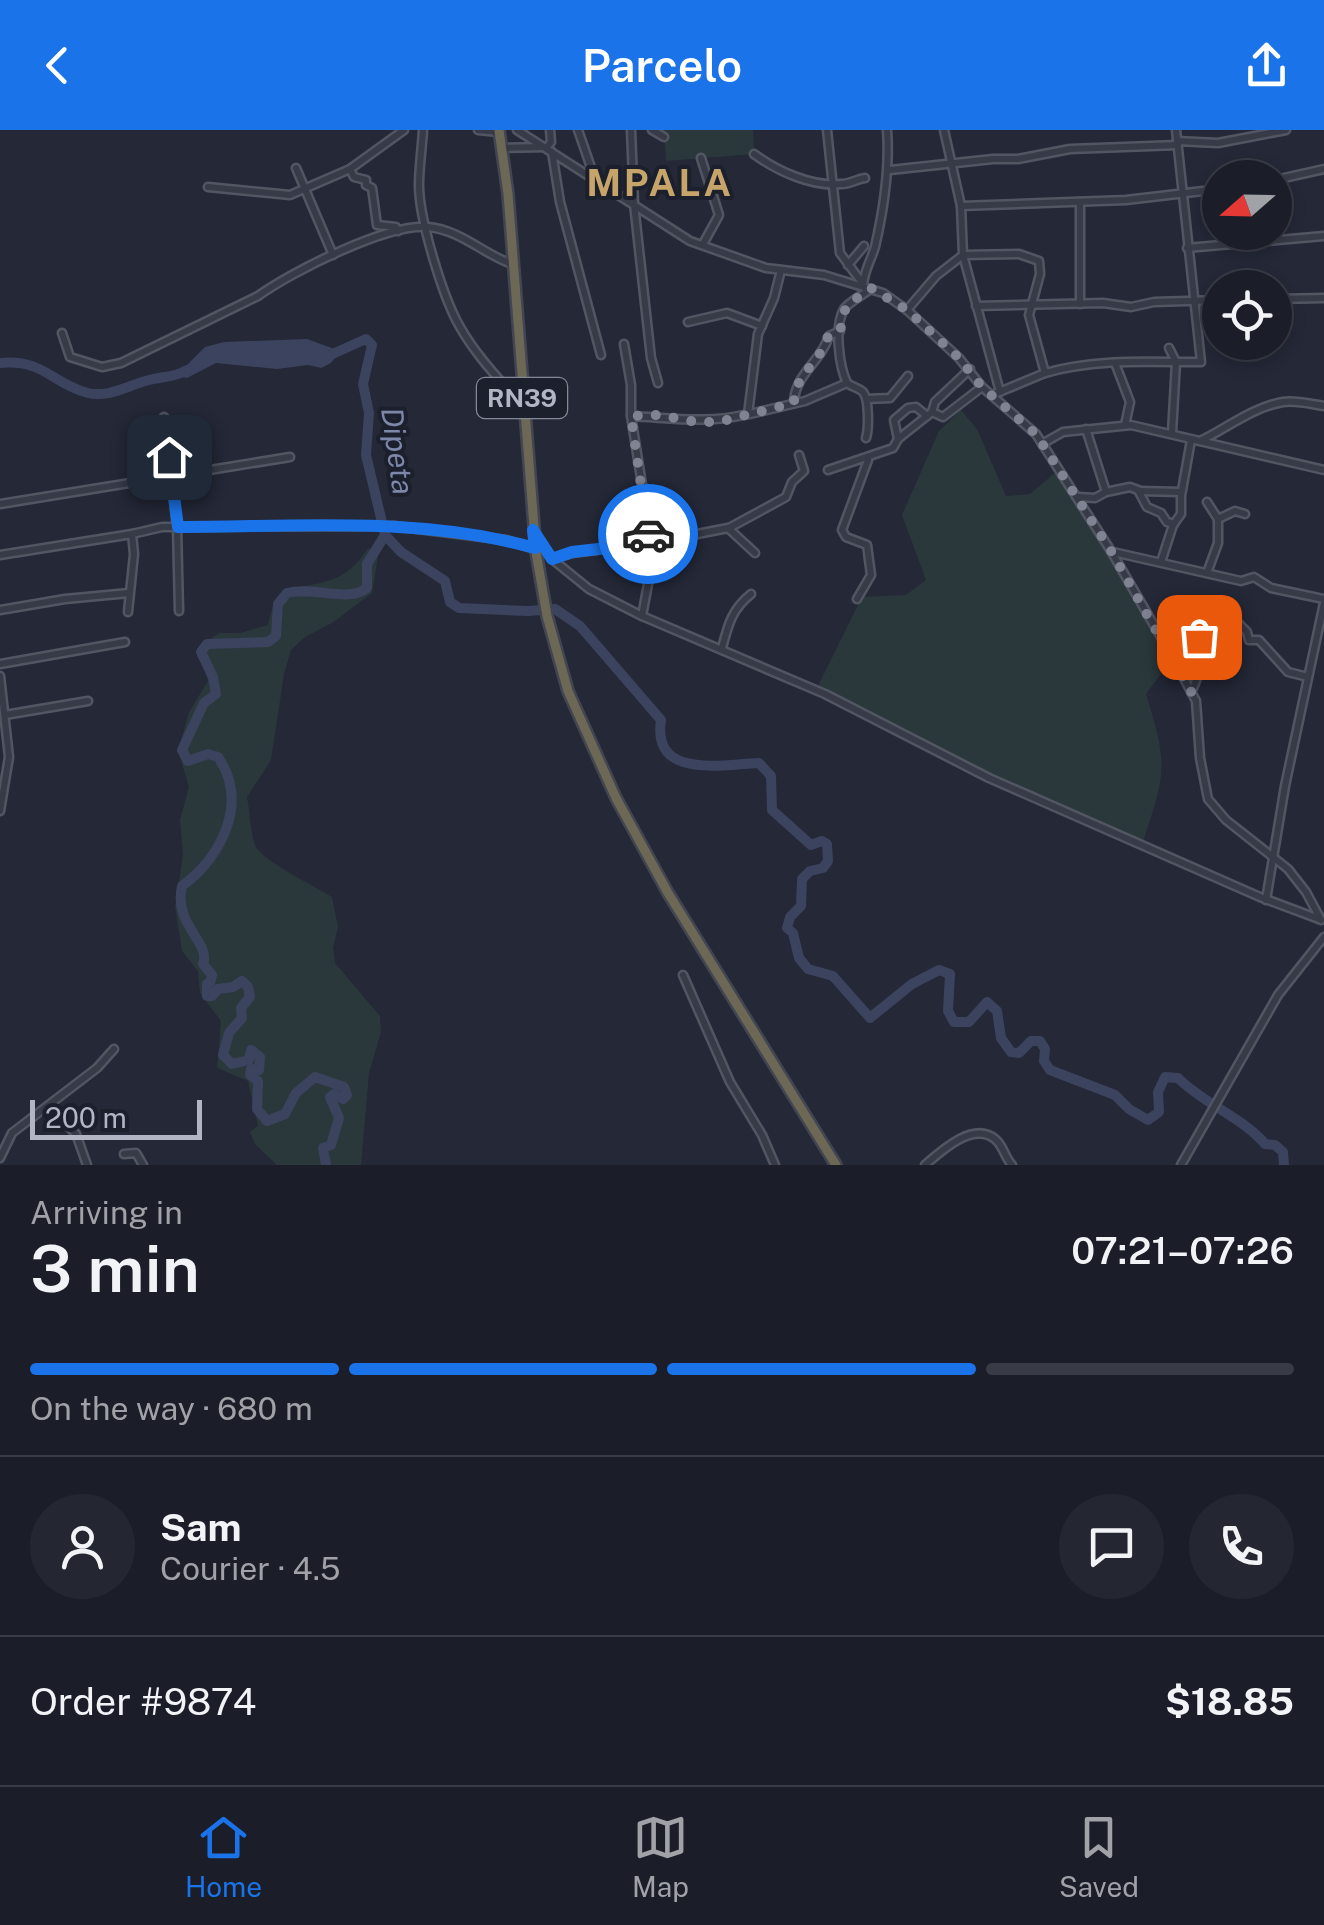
<!DOCTYPE html>
<meta charset="utf-8">
<style>
body{margin:0;font-family:"Public Sans",sans-serif;background:#242731;color:#f1f3f6;height:100vh;display:flex;flex-direction:column;font-size:38px;white-space:nowrap}
*{box-sizing:border-box;margin:0}
p{font-size:32px;color:#a0a2a8}
.icon{flex:none;width:55px;height:55px;fill:none;stroke:currentColor;stroke-width:2;stroke-linecap:round;stroke-linejoin:round}
.map{position:relative;height:1035px;overflow:hidden}
.details{display:flex;flex-direction:column;background:#1b1e29;flex:1}
.details>*{flex:none}
.needle{width:65px;rotate:250deg}
.controls{position:absolute;left:1202px;top:30px;display:grid;gap:20px}
.controls a{display:grid;place-items:center;width:90px;height:90px;border-radius:50%;background:#1b1e29;box-shadow:0 5px 15px #0003,0 0 0 2px #393c46;font-size:50px}
.scale{position:absolute;left:30px;bottom:25px;width:172px;box-sizing:border-box;padding-left:10px;border:5px solid #b2b5c3;border-top:0;font-size:28px;line-height:35px;white-space:nowrap;color:#b2b5c3;-webkit-text-stroke:8px #1c202c;paint-order:stroke}
.pin{position:absolute;display:grid;place-items:center;width:85px;height:85px;color:#fff;margin:-42px;border-radius:20px;box-shadow:0 5px 15px #0006}
.courier{position:absolute;display:grid;place-items:center;width:100px;height:100px;margin:-50px;border:8px solid #1a73e8;border-radius:50%;background:#fff;color:#222;box-shadow:0 2px 12px #0007}
.head em{font-style:normal;font-weight:600}
.head div{display:flex;flex-direction:column-reverse}
.head{display:flex;align-items:center;justify-content:space-between;height:170px;padding:0 30px}
h1{font-size:65px;font-weight:600;line-height:75px}
.bar{display:grid;grid-template-columns:repeat(4,1fr);gap:15px 10px;align-content:center;height:120px;padding:0 30px}
.bar i{height:12px;border-radius:8px;background:#393c46}
.bar .on{background:#1a73e8}
.bar p{grid-column:span 4}
.line{display:flex;align-items:center;gap:25px;padding:0 30px;border-top:2px solid #393c46}
.line div{flex:1}
.round{display:grid;place-items:center;flex:none;width:105px;height:105px;border-radius:52px;background:#242731}
header{display:flex;justify-content:space-between;align-items:center;height:130px;padding:0 30px;background:#1a73e8;color:#fff;font-size:45px;font-weight:600}
.tab-bar{display:flex;justify-content:space-around;align-items:center;height:140px;border-top:2px solid #393c46;background:#1b1e29;font-size:28px;color:#a0a2a8}
.tab-bar a{display:grid;justify-items:center;gap:5px}
.tab-bar .on{color:#1a73e8}
.map>svg:first-child{display:block}
</style>
<header><svg class="icon" aria-label="back" viewBox="0 0 24 24"><path d="M15 5l-7 7 7 7"/></svg>Parcelo<svg class="icon" aria-label="share" viewBox="0 0 24 24"><path d="M12 15V3M7 8l5-5 5 5M5 13v7h14v-7"/></svg></header>
<div class="map">
<svg width="1324" height="1035" viewBox="0 0 1324 1035">
<rect width="100%" height="100%" fill="#242837"/>
<g fill="#2a383c">
<path d="M 664,0 L 753,0 L 754,24 L 666,31 Z"/>
<path d="M 961,280 L 977,299 L 1006,366 L 1030,364 L 1057,341 L 1125,452 L 1169,533 L 1146,564 C 1168,634 1166,643 1143,712 L 990,645 L 817,558 L 862,467 L 906,465 L 926,450 L 902,385 L 939,301 Z"/>
<path d="M 368,418 L 378,426 L 372,463 L 332,493 L 305,507 L 291,520 L 284,544 L 271,630 L 247,667 C 250,682 250,701 255,715 C 260,730 315,756 332,767 L 338,797 L 333,818 L 335,833 L 380,886 L 381,902 L 369,943 L 361,1035 L 277,1035 L 255,1014 L 250,1002 L 258,996 L 248,951 L 217,938 L 221,891 L 200,863 L 198,841 L 182,821 L 175,777 L 183,725 L 180,690 L 189,657 L 178,621 L 189,582 L 208,551 L 197,518 L 219,503 L 240,503 L 268,495 L 273,475 L 283,460 C 322,452 346,454 368,418 Z"/>
</g>
<path fill="#3b435e" d="M 307,209 L 340,221 L 331,233 L 321,238 L 308,235 L 277,239 L 216,233 L 187,248 L 176,246 L 205,217 L 224,212 Z"/>
<g fill="none" stroke-linecap="round" stroke-linejoin="round">
<g stroke="#3b435e" stroke-width="10">
<path d="M 0,233 C 45,229 52,254 88,263 C 109,268 129,255 149,250 C 163,246 174,248 187,240"/>
<path d="M 385,405 L 401,422 L 445,451 L 450,472 L 459,478 L 528,481 L 555,479 L 580,496 L 661,590 C 652,650 723,634 759,633 L 771,646 L 772,680 L 811,715 L 822,711 L 827,714 L 828,731 L 823,738 L 810,741 L 802,749 L 801,776 L 790,787 L 787,798 L 793,803 L 799,828 L 808,839 L 833,846 L 870,888 L 912,854 L 939,840 L 950,844 L 948,881 L 954,892 L 969,892 L 987,872 L 997,881 L 1001,908 L 1011,922 L 1019,923 L 1031,911 L 1040,911 L 1045,919 L 1044,931 L 1050,940 L 1115,965 L 1129,979 L 1148,990 L 1159,982 L 1158,962 L 1165,947 L 1178,948 C 1204,974 1242,987 1265,1014 L 1275,1015 L 1283,1022 L 1284,1035"/>
<path d="M 326,1035 L 323,1018 L 331,1015 L 339,988 L 330,967 L 334,964 L 343,969 L 347,965 L 344,957 L 315,947 L 296,963 L 285,984 L 267,991 L 257,979 L 258,951 L 250,945 L 251,939 L 259,940 L 260,927 L 251,920 L 249,930 L 232,934 L 223,925 L 229,903 L 242,888 L 241,878 L 250,867 L 248,857 L 242,851 L 233,857 L 218,859 L 212,866 L 207,866 L 207,854 L 210,853 L 212,845 L 203,834 C 211,812 173,795 182,756 C 222,727 249,672 218,627 L 208,624 L 188,631 L 182,620 L 204,573 L 216,564 L 213,547 L 201,522 L 207,514 L 268,512 L 276,506 L 278,474 L 287,463 C 315,456 348,473 367,458 L 367,434 L 385,405 L 366,325 L 369,283 L 363,254 L 372,215 L 366,209 L 328,226"/>
</g>
<defs>
<g id="minor">
<path d="M 423,0 C 422,18 419,37 419,55 C 419,89 443,168 460,197 C 477,227 501,251 523,277"/>
<path d="M 478,0 L 499,2"/>
<path d="M 517,0 L 690,111 L 766,138 L 824,145 L 883,163 L 907,180 L 959,228 L 982,257 L 1036,304 L 1111,421 L 1173,528 L 1196,571 L 1200,628 L 1208,669 L 1226,690 L 1288,739 L 1306,762 L 1321,790"/>
<path d="M 578,0 L 595,49"/>
<path d="M 631,0 L 634,74 L 651,228 L 658,253"/>
<path d="M 652,0 L 664,7"/>
<path d="M 827,0 L 840,123 L 863,154"/>
<path d="M 944,0 L 961,76 L 963,125 L 1000,262"/>
<path d="M 1177,11 L 1218,13 L 1286,0"/>
<path d="M 501,18 L 547,17 L 551,12 L 550,0"/>
<path d="M 552,22 L 560,72 L 601,225"/>
<path d="M 754,24 C 777,41 812,57 841,54 C 850,54 857,49 865,48"/>
<path d="M 701,28 L 719,85 L 703,114"/>
<path d="M 296,38 L 333,125"/>
<path d="M 350,39 L 354,47 L 366,50 L 366,55 L 372,58 L 377,95 L 396,97 L 398,101"/>
<path d="M 890,40 L 993,29 L 1018,29 L 1070,19 L 1178,15"/>
<path d="M 1275,50 L 1324,39"/>
<path d="M 208,57 L 290,65 L 350,39 L 404,0"/>
<path d="M 1080,72 L 1080,174"/>
<path d="M 961,76 L 1126,70 L 1220,59"/>
<path d="M 1187,118 L 1324,106"/>
<path d="M 848,135 L 864,116"/>
<path d="M 863,154 C 865,139 871,130 875,117 C 884,78 890,40 887,0"/>
<path d="M 1275,169 L 1324,168"/>
<path d="M 976,176 L 1103,173 L 1131,177 L 1154,172 L 1220,170"/>
<path d="M 907,180 L 936,146 L 963,125 L 1019,124 L 1039,131 L 1040,144 L 1029,185 L 1045,243 L 992,265"/>
<path d="M 688,192 L 727,183 L 762,196"/>
<path d="M 62,203 L 70,227 L 102,237 L 121,233 L 258,166 C 291,142 388,93 428,97 C 461,100 483,124 512,134"/>
<path d="M 624,214 L 631,255 L 631,286 L 652,417 L 652,433 L 642,486"/>
<path d="M 1115,233 L 1130,272 L 1125,295"/>
<path d="M 1045,243 C 1088,231 1131,231 1176,232 L 1169,218"/>
<path d="M 847,253 C 852,257 859,258 863,262 C 869,269 869,298 866,308"/>
<path d="M 867,269 L 890,268 L 908,246"/>
<path d="M 794,273 C 794,245 821,232 829,206 L 840,201"/>
<path d="M 932,282 L 935,272 L 970,239"/>
<path d="M 750,284 L 805,271 L 847,253 C 839,236 834,196 844,179 C 849,172 863,165 870,159"/>
<path d="M 631,286 C 673,288 707,294 748,284 L 758,204 L 774,168 L 781,140"/>
<path d="M 164,287 L 177,397 L 179,481"/>
<path d="M 1172,303 L 1176,232 L 1201,232 L 1176,0"/>
<path d="M 898,309 L 894,290 L 908,278 L 916,277 L 927,286"/>
<path d="M 1200,311 C 1227,298 1253,277 1283,272 C 1295,270 1311,274 1324,276"/>
<path d="M 1042,314 L 1063,302 L 1131,295 L 1324,340"/>
<path d="M 828,340 L 893,318 L 898,309 L 932,282 L 943,287 L 982,257"/>
<path d="M 1139,361 L 1181,362"/>
<path d="M 1106,362 L 1130,357 L 1138,360 L 1147,377 L 1161,383 L 1167,392 L 1174,394"/>
<path d="M 1079,367 L 1095,368 L 1106,362 L 1086,299"/>
<path d="M 1207,372 L 1218,389 L 1235,381 L 1245,384"/>
<path d="M 0,374 L 290,327"/>
<path d="M 729,398 L 786,367 L 792,352 L 804,341 L 799,325"/>
<path d="M 537,406 L 552,429 L 589,459 L 642,486 L 825,564 L 989,648 L 1260,767 L 1319,789"/>
<path d="M 1113,422 L 1241,451 L 1254,447 L 1271,458 L 1324,469"/>
<path d="M 0,425 L 132,404"/>
<path d="M 552,429 L 572,423 L 651,413 L 728,398 L 755,423"/>
<path d="M 1161,432 L 1173,395 L 1181,384 L 1181,366 L 1191,310"/>
<path d="M 1207,443 L 1218,413 L 1218,389"/>
<path d="M 857,469 L 871,445 L 867,415 L 846,407 L 842,400 L 868,330"/>
<path d="M 0,480 L 65,469 L 129,463"/>
<path d="M 128,482 L 134,424 L 132,404 L 162,397 L 394,396 L 506,410 L 535,419"/>
<path d="M 722,518 C 728,495 732,479 751,464"/>
<path d="M 0,534 L 125,512"/>
<path d="M 0,546 L 9,627 L 0,681"/>
<path d="M 1191,562 C 1210,527 1184,521 1216,484 L 1229,484 L 1247,502 L 1249,510 L 1259,510 L 1288,542 L 1308,547"/>
<path d="M 5,585 L 88,571"/>
<path d="M 1266,770 L 1285,656 L 1324,473"/>
<path d="M 683,845 L 730,952 L 762,1005 L 775,1035"/>
<path d="M 48,976 L 76,1004 L 87,1035"/>
<path d="M 124,1024 L 136,1023 L 143,1035"/>
<path d="M 0,1028 L 12,1003 L 97,938 L 114,919"/>
<path d="M 925,1035 C 941,1021 973,991 995,1009 C 1003,1015 1005,1028 1012,1035"/>
<path d="M 1181,1035 L 1278,865 L 1324,807"/>
</g>
<path id="highway" d="M 499,0 L 508,64 L 536,422 L 547,486 L 568,561 L 616,668 L 668,763 L 836,1035"/>
</defs>
<use href="#minor" stroke="#525562" stroke-width="11"/>
<use href="#highway" stroke="#424552" stroke-width="14"/>
<use href="#minor" stroke="#373b47" stroke-width="6"/>
<use href="#highway" stroke="#6c6855" stroke-width="9"/>
</g>
<g fill="none" stroke-linecap="round" stroke-linejoin="round">
<path stroke="#808492" stroke-width="10" stroke-dasharray="0 18" d="M 648,404 L 631,286 L 659,285 L 696,292 L 719,292 L 794,273 C 794,244 821,233 828,206 L 840,201 L 846,176 L 871,158 L 907,180 L 959,228 L 982,257 L 1036,304 L 1111,421 L 1191,562 C 1203,540 1193,528 1199,507"/>
<path stroke="#1a73e8" stroke-width="12" d="M 169,327 L 178,397 C 297,397 419,386 535,418 L 533,400 L 552,429 L 572,422 L 651,413 L 648,404"/>
</g>
<g text-anchor="middle" stroke-width="8" stroke-linejoin="round" paint-order="stroke">
<rect fill="#1c202c" stroke="#858896" stroke-width="2.5" x="477" y="248" width="90" height="40" rx="8"/>
<g font-size="25" font-weight="bold" fill="#b2b5c3">
<text x="522" y="277">RN39</text>
</g>
<g font-size="30" font-style="italic" fill="#7d87a9" stroke="#1c202c">
<text transform="translate(397 321) rotate(82)" y="10">Dipeta</text>
</g>
<g font-size="38" font-weight="bold" letter-spacing="2.5" fill="#c7a46a" stroke="#1c202c">
<text x="660" y="66">MPALA</text>
</g>
</g>
</svg>
<div class="controls">
<a><svg class="needle" viewBox="-14 -14 28 28"><path d="M0-13l5 13h-10z" fill="#e53935"/><path d="M0 13l5-13h-10z" fill="#a0a2a8"/></svg></a>
<a><svg class="icon" aria-label="locate" viewBox="0 0 24 24"><circle cx="12" cy="12" r="6"/><path d="M12 2v4M12 18v4M2 12h4M18 12h4"/></svg></a>
</div>
<div class="scale">200 m</div>
<div class="pin" style="left:1199px;top:507px;background:#ea580c"><svg class="icon" aria-label="bag" viewBox="0 0 24 24"><path d="M5 8h14l-1 12H6zM9 8a3 3 0 0 1 6 0"/></svg></div>
<div class="pin" style="left:169px;top:327px;background:#1f2937"><svg class="icon" aria-label="home" viewBox="0 0 24 24"><path d="M3 11l9-7 9 7M6 9v11h12V9"/></svg></div>
<div class="courier" style="left:648px;top:404px"><svg class="icon" aria-label="car" viewBox="0 0 24 24"><path d="M5 17H2v-5l4-1 3-4h7l3 4 3 1v5h-3M9 17h6M6 11h13"/><circle cx="7" cy="17" r="2"/><circle cx="17" cy="17" r="2"/></svg></div>
</div>
<section class="details">
<div class="head"><div><h1>3 min</h1><p>Arriving in</p></div><em>07:21–07:26</em></div>
<div class="bar"><i class="on"></i><i class="on"></i><i class="on"></i><i></i><p>On the way · 680 m</p></div>
<div class="line" style="height:180px"><a class="round"><svg class="icon" aria-label="person" viewBox="0 0 24 24"><circle cx="12" cy="8" r="4"/><path d="M4 21q1-7 8-7t8 7"/></svg></a><div><b>Sam</b><p>Courier · 4.5</p></div><a class="round"><svg class="icon" aria-label="chat" viewBox="0 0 24 24"><path d="M4 5h16v11H9l-5 4z"/></svg></a><a class="round"><svg class="icon" aria-label="phone" viewBox="0 0 24 24"><path d="M5 4h4l2 5-3 2q2 4 5 5l2-3 5 2v4C11 20 4 13 5 4z"/></svg></a></div>
<div class="line" style="height:130px"><div>Order #9874</div><b>$18.85</b></div>
</section>
<nav class="tab-bar">
<a class="on"><svg class="icon" aria-label="home" viewBox="0 0 24 24"><path d="M3 11l9-7 9 7M6 9v11h12V9"/></svg>Home</a>
<a><svg class="icon" aria-label="map" viewBox="0 0 24 24"><path d="M3 6l6-2 6 2 6-2v14l-6 2-6-2-6 2zM9 4v14M15 6v14"/></svg>Map</a>
<a><svg class="icon" aria-label="saved" viewBox="0 0 24 24"><path d="M7 4h10v16l-5-4-5 4z"/></svg>Saved</a>
</nav>
